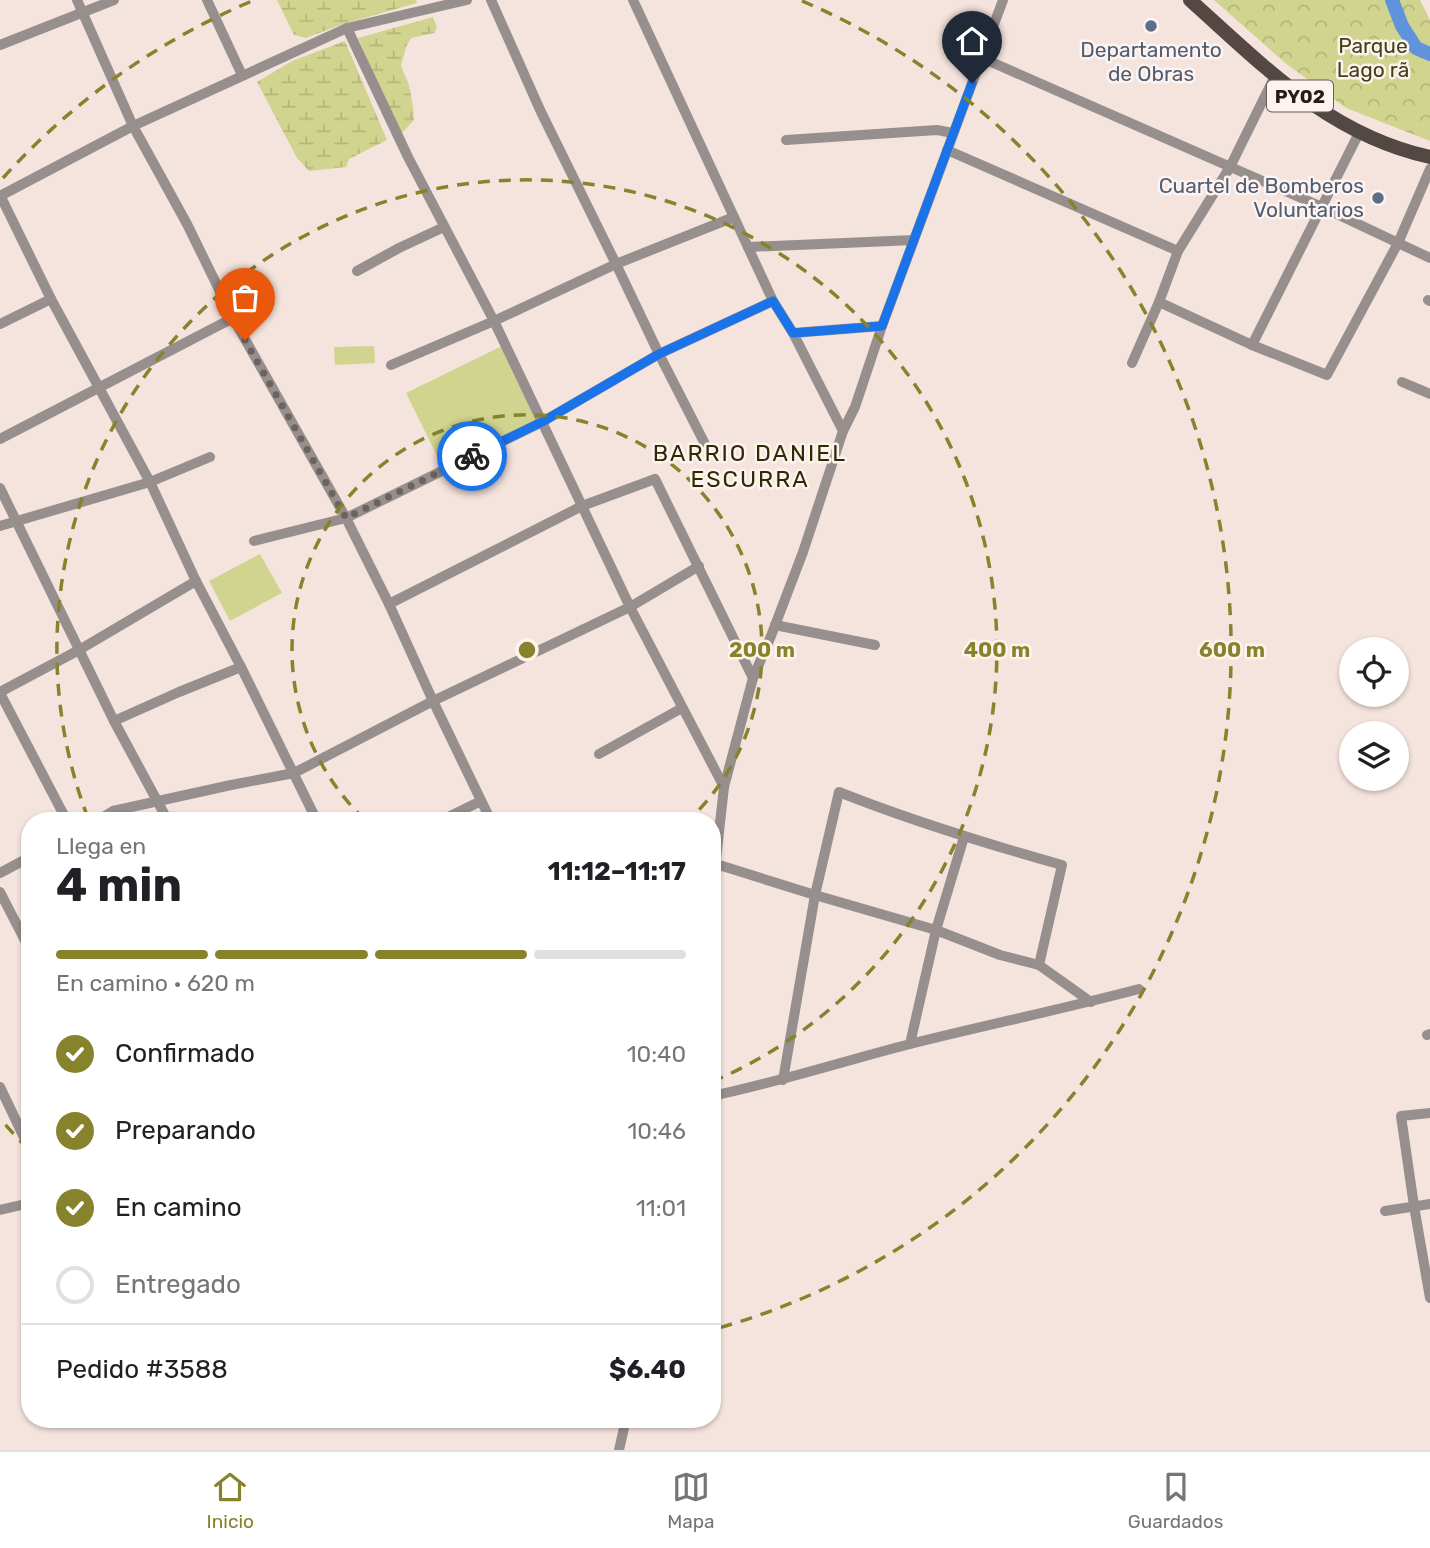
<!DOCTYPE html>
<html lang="es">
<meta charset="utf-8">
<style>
body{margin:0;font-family:Rubik,sans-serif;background:#f2f2f2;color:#202124;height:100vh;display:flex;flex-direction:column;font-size:26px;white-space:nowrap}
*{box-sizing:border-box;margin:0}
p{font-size:23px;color:#757577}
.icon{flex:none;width:38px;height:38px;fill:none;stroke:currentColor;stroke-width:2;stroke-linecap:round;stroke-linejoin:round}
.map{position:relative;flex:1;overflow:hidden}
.sheet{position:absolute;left:21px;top:812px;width:700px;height:616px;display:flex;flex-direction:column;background:#fff;border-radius:28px;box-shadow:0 2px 5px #0004}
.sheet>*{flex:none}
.controls{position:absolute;left:1339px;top:637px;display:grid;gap:14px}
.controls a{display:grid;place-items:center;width:70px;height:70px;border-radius:50%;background:#fff;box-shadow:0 2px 5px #0004;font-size:35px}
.pin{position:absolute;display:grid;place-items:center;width:60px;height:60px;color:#fff;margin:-72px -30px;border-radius:50% 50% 50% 0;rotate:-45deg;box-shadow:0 0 7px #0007}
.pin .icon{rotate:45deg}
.courier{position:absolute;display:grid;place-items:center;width:70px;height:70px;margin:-35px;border:5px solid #1a73e8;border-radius:50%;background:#fff;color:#222;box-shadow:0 2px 9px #0007}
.headline em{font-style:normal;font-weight:700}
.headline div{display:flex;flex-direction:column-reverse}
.headline{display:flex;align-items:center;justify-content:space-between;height:119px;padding:0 35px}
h1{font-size:46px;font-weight:700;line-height:52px}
.bar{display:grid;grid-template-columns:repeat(4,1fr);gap:10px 7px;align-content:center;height:84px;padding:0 35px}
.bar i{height:9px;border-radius:5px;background:#e0e0e0}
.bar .selected{background:#86832c}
.bar p{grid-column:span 4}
.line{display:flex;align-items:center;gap:18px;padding:0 35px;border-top:2px solid #e0e0e0}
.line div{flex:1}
ol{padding:0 35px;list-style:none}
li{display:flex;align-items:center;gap:21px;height:77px}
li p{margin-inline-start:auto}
li .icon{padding:7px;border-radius:50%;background:#86832c;color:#fff;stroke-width:4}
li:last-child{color:#757577}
li i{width:38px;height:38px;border:4px solid #e0e0e0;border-radius:50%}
.tabs{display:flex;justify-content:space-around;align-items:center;height:98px;border-top:2px solid #e0e0e0;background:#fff;font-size:19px;color:#757577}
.tabs a{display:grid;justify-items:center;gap:4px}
.tabs .selected{color:#86832c}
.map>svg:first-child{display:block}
</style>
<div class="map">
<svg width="1430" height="1450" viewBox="0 0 1430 1450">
<defs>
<pattern id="wetland-marsh" width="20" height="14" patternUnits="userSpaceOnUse" patternTransform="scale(1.75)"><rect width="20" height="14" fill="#d1d48e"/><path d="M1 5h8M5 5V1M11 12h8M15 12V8" fill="none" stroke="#b3b67a"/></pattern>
<pattern id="park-crowns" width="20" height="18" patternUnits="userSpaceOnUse" patternTransform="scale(1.75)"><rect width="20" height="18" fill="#d1d48e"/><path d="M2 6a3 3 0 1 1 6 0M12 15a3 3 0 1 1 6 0" fill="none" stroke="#b3b67a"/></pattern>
</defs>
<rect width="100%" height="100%" fill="#f5e4dd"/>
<g fill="url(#wetland-marsh)">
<path d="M 277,0 L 416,0 L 417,3 L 343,24 L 306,38 L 294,35 Z"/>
<path d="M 433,17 L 437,28 L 434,33 L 411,38 L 406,47 L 401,66 L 409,85 L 413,106 L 414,120 L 400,135 L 358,38 Z"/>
<path d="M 345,41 L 387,140 L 349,159 L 346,167 L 309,171 L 297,158 L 257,82 L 292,61 Z"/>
</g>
<path fill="url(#park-crowns)" d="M 1214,0 L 1420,0 L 1430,20 L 1430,141 L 1346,108 L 1284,62 Z"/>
<g fill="#d1d48e">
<path d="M 374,346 L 375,363 L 335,365 L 334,347 Z"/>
<path d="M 502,346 L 539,421 L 443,468 L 406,393 Z"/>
<path d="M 260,554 L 282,593 L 230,621 L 209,581 Z"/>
</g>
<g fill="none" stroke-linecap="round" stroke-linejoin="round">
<path stroke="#5f93dc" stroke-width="14" d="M 1392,0 L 1402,26 L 1416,48 L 1430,54"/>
<g stroke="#978f8d" stroke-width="10">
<path d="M 77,0 L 133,126 L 187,224 L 233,318 L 346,518 L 389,604 L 433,701 L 491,821"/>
<path d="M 207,0 L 242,75"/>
<path d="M 491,0 L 541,112 L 616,264 L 659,354 L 704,442"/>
<path d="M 633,0 L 773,301 L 793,333 L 843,431"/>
<path d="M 347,28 L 408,157 L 494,321 L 630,607 L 724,787"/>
<path d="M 0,45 L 114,0"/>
<path d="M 982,58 L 1322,207 L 1430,258"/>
<path d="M 786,140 L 937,130 L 953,133"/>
<path d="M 947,150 L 1178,251"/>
<path d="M 0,195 L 51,299 L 150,482 L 196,581 L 241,667 L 317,821"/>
<path d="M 0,196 L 133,126 L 347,28 L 467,0"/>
<path d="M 748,247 L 914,240"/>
<path d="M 357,271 L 399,248 L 444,227"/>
<path d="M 1428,300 L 1430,301"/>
<path d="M 1159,302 L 1252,345 L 1327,375 L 1398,243 L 1430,169"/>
<path d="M 0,324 L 51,299"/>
<path d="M 793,333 L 882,326"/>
<path d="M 1252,345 L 1359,133"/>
<path d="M 1132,363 L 1159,302 L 1178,251 L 1230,167 L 1275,76"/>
<path d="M 391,365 L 494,321 L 616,264 L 734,217"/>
<path d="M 1402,382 L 1430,394"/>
<path d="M 0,439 L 233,318"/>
<path d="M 0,488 L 114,721 L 168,821"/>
<path d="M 0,526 L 150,482 L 210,457"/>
<path d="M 254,541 L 346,518 L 542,422 L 659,354 L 773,301"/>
<path d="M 389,604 L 582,506 L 655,479 L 753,678"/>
<path d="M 775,625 L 875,645"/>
<path d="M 0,692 L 79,650 L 196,581"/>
<path d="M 0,693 L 67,821"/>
<path d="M 114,721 L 179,692 L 241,667"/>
<path d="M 599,754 L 682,708"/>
<path d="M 97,821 L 113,811 L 231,785 L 294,773 L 433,701 L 630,607 L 699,566"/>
<path d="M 440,821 L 481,801"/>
<path d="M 716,864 L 815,895 L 936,930 L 1000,955 L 1039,965 L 1091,1002"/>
<path d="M 0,873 L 30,857"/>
<path d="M 0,892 L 30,950"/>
<path d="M 712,895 L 724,787 L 753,678 L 771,636 L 803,552 L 843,431 L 855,407 L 882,326 L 1003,0"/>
<path d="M 1427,1035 L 1430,1034"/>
<path d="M 910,1044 L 936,930 L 964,837"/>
<path d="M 783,1080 L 815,895 L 839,792 C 912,821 987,844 1062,865 L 1039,965"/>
<path d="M 0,1087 L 30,1150"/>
<path d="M 712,1096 C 779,1082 844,1061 910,1044 C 986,1025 1063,1009 1139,989"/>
<path d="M 1430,1113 L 1401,1116 L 1414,1206 L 1430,1298"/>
<path d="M 0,1210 L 30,1203"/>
<path d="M 1385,1211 L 1430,1204"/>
<path d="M 619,1450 L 626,1419"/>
</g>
<path stroke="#544845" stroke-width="14" d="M 1190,0 C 1265,67 1328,134 1430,157"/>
</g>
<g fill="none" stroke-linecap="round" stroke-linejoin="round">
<path stroke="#6c635e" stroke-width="7" stroke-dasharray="0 12.6" d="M 245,340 L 346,518 L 472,456"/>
<path stroke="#1a73e8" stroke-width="9" d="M 472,456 L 542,422 L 659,354 L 773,301 L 793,333 L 882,326 L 972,83"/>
</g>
<g fill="none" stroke="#86832c" stroke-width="3.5" stroke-dasharray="12 9">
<path d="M365 820A235 235 0 1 1 689 820"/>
<path d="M88 818A470 470 0 1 1 714 1081"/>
<path d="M28 1149A705 705 0 0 1 3 1122M3 178A705 705 0 0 1 252 1M802 1A705 705 0 0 1 715 1329"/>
</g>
<g fill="#5c6f8a" stroke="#fef3ef" stroke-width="2.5">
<circle cx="1151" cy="26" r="7"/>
<circle cx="1378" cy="198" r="7"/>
</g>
<g text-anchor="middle" stroke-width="5" stroke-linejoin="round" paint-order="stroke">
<rect fill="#fef3ef" stroke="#655d5a" stroke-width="2" x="1267" y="80.5" width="66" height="31" rx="5"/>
<g font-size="19" font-weight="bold" fill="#231d1a">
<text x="1300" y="103">PY02</text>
</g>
<g font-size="21" fill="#404016" stroke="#fef3ef">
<text x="1373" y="53">Parque<tspan x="1373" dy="24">Lago rã</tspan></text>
</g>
<g font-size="21" fill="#4e5e75" stroke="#fef3ef">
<text x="1151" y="57">Departamento<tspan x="1151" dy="24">de Obras</tspan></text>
<text x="1364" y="193" text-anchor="end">Cuartel de Bomberos<tspan x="1364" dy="24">Voluntarios</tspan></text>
</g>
<g font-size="23" letter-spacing="2" fill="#2d2b01" stroke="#fef3ef">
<text x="750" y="461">BARRIO DANIEL<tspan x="750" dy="26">ESCURRA</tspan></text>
</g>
</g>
<circle cx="527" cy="650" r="10" fill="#86832c" stroke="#fef3ef" stroke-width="3.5"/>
<g font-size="21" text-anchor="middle" font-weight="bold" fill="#86832c" stroke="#fef3ef" stroke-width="5" stroke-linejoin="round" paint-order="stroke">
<text x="762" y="657">200 m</text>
<text x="997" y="657">400 m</text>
<text x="1232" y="657">600 m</text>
</g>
</svg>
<div class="controls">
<a><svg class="icon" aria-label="locate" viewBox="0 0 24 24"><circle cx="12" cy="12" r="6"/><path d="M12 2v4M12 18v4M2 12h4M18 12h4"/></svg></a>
<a><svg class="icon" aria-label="layers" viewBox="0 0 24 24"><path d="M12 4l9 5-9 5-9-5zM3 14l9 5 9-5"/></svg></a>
</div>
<div class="pin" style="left:245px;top:340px;background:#ea580c"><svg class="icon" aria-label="bag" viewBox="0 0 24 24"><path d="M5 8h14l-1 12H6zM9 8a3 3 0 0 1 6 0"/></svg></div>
<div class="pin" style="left:972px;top:83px;background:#1f2937"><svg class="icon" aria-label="home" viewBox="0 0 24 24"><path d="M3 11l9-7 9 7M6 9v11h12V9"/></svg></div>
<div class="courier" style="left:472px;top:456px"><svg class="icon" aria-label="bike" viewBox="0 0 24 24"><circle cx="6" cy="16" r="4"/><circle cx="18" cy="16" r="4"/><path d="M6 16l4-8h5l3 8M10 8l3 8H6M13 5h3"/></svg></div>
<section class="sheet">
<div class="headline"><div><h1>4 min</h1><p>Llega en</p></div><em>11:12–11:17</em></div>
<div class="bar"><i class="selected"></i><i class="selected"></i><i class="selected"></i><i></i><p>En camino · 620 m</p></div>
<ol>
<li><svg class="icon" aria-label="check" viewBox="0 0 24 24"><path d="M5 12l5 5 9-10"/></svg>Confirmado<p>10:40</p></li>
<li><svg class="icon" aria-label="check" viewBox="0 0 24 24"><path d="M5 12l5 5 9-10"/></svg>Preparando<p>10:46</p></li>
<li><svg class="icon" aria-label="check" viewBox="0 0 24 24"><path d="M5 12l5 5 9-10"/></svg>En camino<p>11:01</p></li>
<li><i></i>Entregado</li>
</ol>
<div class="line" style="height:91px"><div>Pedido #3588</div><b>$6.40</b></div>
</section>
</div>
<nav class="tabs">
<a class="selected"><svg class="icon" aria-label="home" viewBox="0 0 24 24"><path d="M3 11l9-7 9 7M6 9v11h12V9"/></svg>Inicio</a>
<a><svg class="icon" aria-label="map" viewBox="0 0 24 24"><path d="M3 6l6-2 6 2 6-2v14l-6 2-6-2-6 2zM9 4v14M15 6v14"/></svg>Mapa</a>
<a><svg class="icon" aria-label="saved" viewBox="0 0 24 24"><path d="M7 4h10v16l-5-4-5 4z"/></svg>Guardados</a>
</nav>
